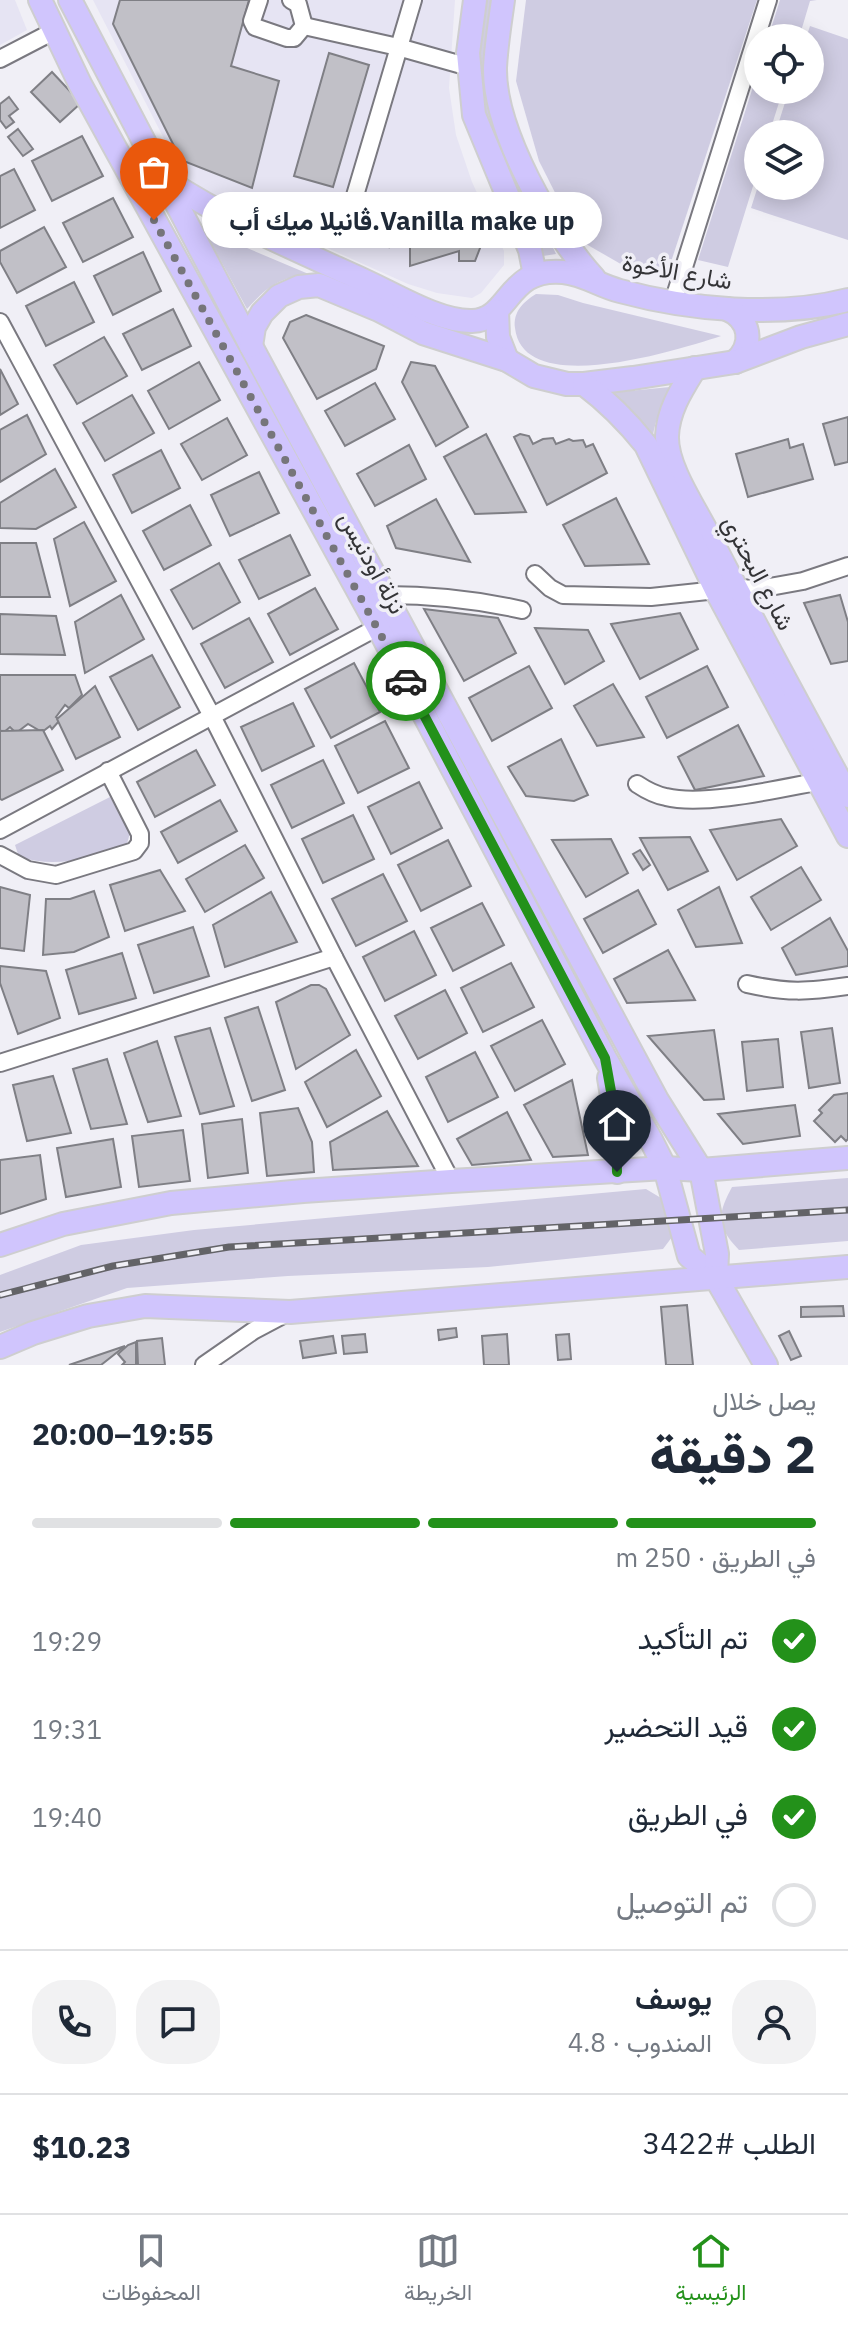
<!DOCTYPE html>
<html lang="ar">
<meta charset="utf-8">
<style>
body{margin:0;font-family:"IBM Plex Sans",Vazirmatn,sans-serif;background:#f2f2f3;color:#1f2937;direction:rtl;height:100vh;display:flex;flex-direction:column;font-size:30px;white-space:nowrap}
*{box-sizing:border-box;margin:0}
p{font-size:26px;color:#747a83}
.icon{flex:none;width:44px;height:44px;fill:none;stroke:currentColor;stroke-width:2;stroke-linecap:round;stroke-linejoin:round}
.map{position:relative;height:1365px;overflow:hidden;direction:ltr}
.side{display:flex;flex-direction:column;background:#fff;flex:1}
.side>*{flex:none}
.controls{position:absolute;left:744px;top:24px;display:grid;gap:16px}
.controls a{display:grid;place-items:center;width:80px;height:80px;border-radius:50%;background:#fff;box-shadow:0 4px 20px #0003;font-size:40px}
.pin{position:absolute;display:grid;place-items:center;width:68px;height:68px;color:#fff;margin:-82px -34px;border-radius:50% 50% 50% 0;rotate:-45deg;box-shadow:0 0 8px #0007}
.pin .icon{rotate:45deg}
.courier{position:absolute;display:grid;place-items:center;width:80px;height:80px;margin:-40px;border:6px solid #23911a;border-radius:50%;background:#fff;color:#222;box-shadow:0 2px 10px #0007}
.bubble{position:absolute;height:56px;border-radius:28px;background:#fff;box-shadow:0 4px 20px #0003;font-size:26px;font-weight:800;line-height:56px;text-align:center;direction:rtl}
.headline em{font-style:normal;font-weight:800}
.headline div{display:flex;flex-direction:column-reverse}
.headline{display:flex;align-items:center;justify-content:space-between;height:136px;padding:0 32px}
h1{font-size:52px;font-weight:800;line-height:60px}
.bar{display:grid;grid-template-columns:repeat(4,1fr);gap:12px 8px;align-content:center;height:96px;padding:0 32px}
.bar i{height:10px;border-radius:6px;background:#e0e1e3}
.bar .on{background:#23911a}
.bar p{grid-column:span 4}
.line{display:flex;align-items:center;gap:20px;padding:0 32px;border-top:2px solid #e0e1e3}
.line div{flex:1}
.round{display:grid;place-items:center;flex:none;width:84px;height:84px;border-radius:32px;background:#f2f2f3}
ol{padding:0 32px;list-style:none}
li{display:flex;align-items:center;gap:24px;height:88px}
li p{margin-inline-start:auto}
li .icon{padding:8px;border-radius:50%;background:#23911a;color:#fff;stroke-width:4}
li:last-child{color:#747a83}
li i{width:44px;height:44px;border:4px solid #e0e1e3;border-radius:50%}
.menu{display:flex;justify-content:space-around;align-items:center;height:112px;border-top:2px solid #e0e1e3;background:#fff;font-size:22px;color:#747a83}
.menu a{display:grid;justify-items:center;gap:4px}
.menu .on{color:#23911a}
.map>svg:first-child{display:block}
</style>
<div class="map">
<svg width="848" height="1365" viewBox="0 0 848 1365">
<rect width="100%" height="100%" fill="#f0eff6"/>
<g fill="#e6e4f3">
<path d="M 0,0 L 15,0 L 27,30 L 0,45 Z"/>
<path d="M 93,0 L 455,0 L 449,88 L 456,135 L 472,182 L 504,251 L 504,265 L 481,293 L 472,298 L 437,293 L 408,284 L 204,193 L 189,183 L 179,168 Z"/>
</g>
<g fill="#cfcce2">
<path d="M 484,0 L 495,0 L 506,146 L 556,254 L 543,256 L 485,127 L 477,70 Z"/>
<path d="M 526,0 L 757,0 L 667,274 L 626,267 L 579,240 L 539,161 L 516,81 Z"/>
<path d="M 780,0 L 817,0 L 810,1 L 799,38 L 768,38 Z"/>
<path d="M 810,26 L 848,39 L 848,240 L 751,208 L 758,186 L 810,186 L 810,134 L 775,134 L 789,90 L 810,90 L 810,38 L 806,38 Z"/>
<path d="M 758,71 L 758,90 L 783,90 L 769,134 L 758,134 L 758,170 L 728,267 L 698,260 Z"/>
<path d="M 204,230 L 311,275 C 280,276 267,287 247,309 Z"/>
<path d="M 536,294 L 558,295 L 583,303 L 721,336 C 681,349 523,400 515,328 C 513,312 523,302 536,294 Z"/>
<path d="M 680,386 C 658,411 655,417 651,450 L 609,393 Z"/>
<path d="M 110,797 L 130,833 L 126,847 C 86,857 60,869 19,857 L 15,845 Z"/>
<path d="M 848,1178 L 848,1241 L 739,1250 C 716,1226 717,1215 732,1187 Z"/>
<path d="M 646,1189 L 661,1198 L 672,1237 L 663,1249 L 488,1267 L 288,1276 L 127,1288 L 0,1332 L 0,1275 L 81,1245 L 194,1230 Z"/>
</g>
<g fill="#c1c0c7" stroke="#7f7f85" stroke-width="2">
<path d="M 120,0 L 249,0 L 231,66 L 279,81 L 252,188 L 181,160 L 113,24 Z"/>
<path d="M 329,53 L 369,65 L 333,187 L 294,176 Z"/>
<path d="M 52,72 L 81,103 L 60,122 L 31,92 Z"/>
<path d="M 9,97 L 18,109 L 9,116 L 14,122 L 6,128 L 0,120 L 0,104 Z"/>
<path d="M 18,129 L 33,149 L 23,156 L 8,137 Z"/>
<path d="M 82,136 L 103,176 L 52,201 L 32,161 Z"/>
<path d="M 14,169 L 35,210 L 0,228 L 0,176 Z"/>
<path d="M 376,195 L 401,200 L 404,215 L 418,222 L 425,202 L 464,228 L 468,214 L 489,225 L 475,261 L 459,261 L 459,251 L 410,266 L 410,241 L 395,238 L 389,247 L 380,241 L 383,224 L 370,222 Z"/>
<path d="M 113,198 L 133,237 L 83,262 L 63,223 Z"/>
<path d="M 44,227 L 66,267 L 17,293 L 0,262 L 0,251 Z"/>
<path d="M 143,252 L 161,291 L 113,315 L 94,276 Z"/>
<path d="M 74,282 L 94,322 L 46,346 L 26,306 Z"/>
<path d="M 173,309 L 191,346 L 142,370 L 123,334 Z"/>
<path d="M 306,315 L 384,346 L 376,369 L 317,399 L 283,338 L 290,322 Z"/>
<path d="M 104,337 L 127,376 L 77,404 L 54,365 Z"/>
<path d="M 199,362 L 220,400 L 169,429 L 148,391 Z"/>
<path d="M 411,362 L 435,366 L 468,427 L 436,446 L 402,382 Z"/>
<path d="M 0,369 L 18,404 L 0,415 Z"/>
<path d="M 375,383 L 395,419 L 345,446 L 325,411 Z"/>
<path d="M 132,395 L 154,433 L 105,461 L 83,423 Z"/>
<path d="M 27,415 L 46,454 L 0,482 L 0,430 Z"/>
<path d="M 848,417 L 848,462 L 835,465 L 823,424 Z"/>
<path d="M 227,418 L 247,455 L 202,480 L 181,444 Z"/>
<path d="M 486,434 L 526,512 L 475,514 L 444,457 Z"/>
<path d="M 520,434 L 529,436 L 533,444 L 543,439 L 553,438 L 556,444 L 569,439 L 573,441 L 583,440 L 586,447 L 593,444 L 607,473 L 547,505 L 514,437 Z"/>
<path d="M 788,439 L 790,448 L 803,444 L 813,479 L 748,497 L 736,454 Z"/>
<path d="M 409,445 L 426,479 L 375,506 L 357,474 Z"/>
<path d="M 161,450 L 180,488 L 132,513 L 113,475 Z"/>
<path d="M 55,469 L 76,507 L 36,529 L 0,528 L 0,503 Z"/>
<path d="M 259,472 L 279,513 L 230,536 L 211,495 Z"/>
<path d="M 616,498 L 649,564 L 585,566 L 563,525 Z"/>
<path d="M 436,499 L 470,562 L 396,548 L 387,526 Z"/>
<path d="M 190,505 L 211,545 L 164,570 L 143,531 Z"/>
<path d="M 84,522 L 116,581 L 70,606 L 54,539 Z"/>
<path d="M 290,535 L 310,575 L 259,599 L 239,560 Z"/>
<path d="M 0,543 L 36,543 L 50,597 L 0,597 Z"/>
<path d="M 219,563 L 240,602 L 193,629 L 171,590 Z"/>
<path d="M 315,588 L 338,629 L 290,655 L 268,614 Z"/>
<path d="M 121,595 L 144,639 L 85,673 L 75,622 Z"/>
<path d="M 840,595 L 848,622 L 848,661 L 831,664 L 804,603 Z"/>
<path d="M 424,609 L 498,618 L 516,653 L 464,681 Z"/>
<path d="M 680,613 L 698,649 L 640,679 L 611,624 Z"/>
<path d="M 0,614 L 56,616 L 65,655 L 0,654 Z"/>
<path d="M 249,618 L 273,662 L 225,688 L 201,644 Z"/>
<path d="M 535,628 L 588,630 L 604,661 L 565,684 Z"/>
<path d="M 152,655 L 180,707 L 138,730 L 110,677 Z"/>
<path d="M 354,663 L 380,712 L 331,738 L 305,689 Z"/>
<path d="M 529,666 L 552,708 L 492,741 L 469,698 Z"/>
<path d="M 707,666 L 728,707 L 667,738 L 646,697 Z"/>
<path d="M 0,675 L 75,675 L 82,695 L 69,708 L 65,705 L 56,717 L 60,720 L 52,729 L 50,726 L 42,732 L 28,724 L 16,733 L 10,727 L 3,733 L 0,730 Z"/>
<path d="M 613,684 L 644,737 L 597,746 L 574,706 Z"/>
<path d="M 95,686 L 120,737 L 76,759 L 57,719 Z"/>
<path d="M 293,703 L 314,746 L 262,771 L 241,727 Z"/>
<path d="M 385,721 L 409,768 L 358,793 L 335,746 Z"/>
<path d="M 738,725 L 764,776 L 695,790 L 678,757 Z"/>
<path d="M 43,730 L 63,770 L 2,800 L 0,799 L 0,731 Z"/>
<path d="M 561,739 L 588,795 L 574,801 L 526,796 L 508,767 Z"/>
<path d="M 196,750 L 215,785 L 155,817 L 137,782 Z"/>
<path d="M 323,760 L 344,803 L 292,828 L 271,785 Z"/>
<path d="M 419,782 L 442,828 L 391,854 L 368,807 Z"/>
<path d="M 220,800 L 237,831 L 178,863 L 161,832 Z"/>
<path d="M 353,815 L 374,859 L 323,883 L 302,839 Z"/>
<path d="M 781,819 L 797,846 L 737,880 L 710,830 Z"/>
<path d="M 690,837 L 708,871 L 668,890 L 640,838 Z"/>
<path d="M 611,839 L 628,873 L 586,897 L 552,840 Z"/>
<path d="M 448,840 L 471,886 L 421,911 L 398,865 Z"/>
<path d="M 245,845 L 264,878 L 205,912 L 186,879 Z"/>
<path d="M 640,850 L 650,865 L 643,870 L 633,854 Z"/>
<path d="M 801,867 L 821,900 L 771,930 L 751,897 Z"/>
<path d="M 160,870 L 185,911 L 125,931 L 110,885 Z"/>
<path d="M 383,874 L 407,921 L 356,946 L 332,899 Z"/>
<path d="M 0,887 L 30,895 L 24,951 L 0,948 Z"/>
<path d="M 719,887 L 742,943 L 696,947 L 678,910 Z"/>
<path d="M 638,890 L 656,924 L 603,953 L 584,919 Z"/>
<path d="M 94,891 L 109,937 L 74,952 L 43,955 L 46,899 L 70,899 Z"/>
<path d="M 271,892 L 297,942 L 225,967 L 213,925 Z"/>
<path d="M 482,903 L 504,945 L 453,971 L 431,928 Z"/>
<path d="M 830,918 L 848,951 L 848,966 L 796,975 L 782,948 Z"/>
<path d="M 193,927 L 209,976 L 154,993 L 138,945 Z"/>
<path d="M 414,931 L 436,975 L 385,1001 L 363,957 Z"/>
<path d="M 668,950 L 695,1000 L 627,1003 L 614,979 Z"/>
<path d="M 122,953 L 136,998 L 79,1014 L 66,970 Z"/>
<path d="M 511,963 L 534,1007 L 483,1032 L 461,988 Z"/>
<path d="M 0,966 L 46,971 L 60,1018 L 18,1034 L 0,983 Z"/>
<path d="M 311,985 L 319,985 L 326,989 L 350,1035 L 296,1069 L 276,1002 Z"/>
<path d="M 445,990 L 467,1033 L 418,1059 L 395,1016 Z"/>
<path d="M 258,1007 L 285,1090 L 252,1101 L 225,1018 Z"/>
<path d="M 542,1020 L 565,1064 L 515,1091 L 491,1046 Z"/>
<path d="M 210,1028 L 234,1106 L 200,1114 L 175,1037 Z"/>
<path d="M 832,1028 L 840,1083 L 809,1088 L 801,1032 Z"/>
<path d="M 714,1030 L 724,1099 L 704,1100 L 648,1036 Z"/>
<path d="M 778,1039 L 783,1087 L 747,1091 L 742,1042 Z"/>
<path d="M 157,1041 L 181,1116 L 148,1122 L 124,1053 Z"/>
<path d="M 356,1050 L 381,1096 L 327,1127 L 305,1082 Z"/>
<path d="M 475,1052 L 498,1097 L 448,1122 L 426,1077 Z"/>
<path d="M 107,1059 L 127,1124 L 91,1129 L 73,1069 Z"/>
<path d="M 53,1076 L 71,1133 L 27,1141 L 13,1085 Z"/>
<path d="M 572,1080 L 588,1155 L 553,1157 L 524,1105 Z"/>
<path d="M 848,1093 L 848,1139 L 846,1141 L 841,1136 L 835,1142 L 814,1121 L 822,1113 L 819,1110 L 834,1095 Z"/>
<path d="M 795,1105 L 800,1136 L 743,1144 L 718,1114 Z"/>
<path d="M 298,1108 L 312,1142 L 314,1172 L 267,1176 L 260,1113 Z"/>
<path d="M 387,1111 L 418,1166 L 333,1170 L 330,1142 Z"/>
<path d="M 507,1112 L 531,1160 L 472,1165 L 457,1139 Z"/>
<path d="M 242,1119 L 248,1173 L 208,1178 L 202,1124 Z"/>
<path d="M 183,1130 L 190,1181 L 139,1187 L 132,1136 Z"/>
<path d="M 113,1139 L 121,1187 L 66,1197 L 57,1148 Z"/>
<path d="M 40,1155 L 46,1199 L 0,1214 L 0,1160 Z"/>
<path d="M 687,1305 L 693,1365 L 666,1365 L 661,1307 Z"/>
<path d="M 843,1306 L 844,1316 L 801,1317 L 801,1307 Z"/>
<path d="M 456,1328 L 457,1337 L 439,1340 L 438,1330 Z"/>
<path d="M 789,1331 L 801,1356 L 791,1360 L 779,1336 Z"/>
<path d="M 365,1334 L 367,1352 L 344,1354 L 342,1336 Z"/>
<path d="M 507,1334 L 509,1365 L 484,1365 L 482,1336 Z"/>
<path d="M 569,1334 L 571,1359 L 558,1360 L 556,1335 Z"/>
<path d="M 333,1336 L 336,1353 L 303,1358 L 300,1341 Z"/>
<path d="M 162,1338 L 165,1365 L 138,1365 L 137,1341 Z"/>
<path d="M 136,1342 L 136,1365 L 122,1365 L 125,1362 L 118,1354 L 128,1345 Z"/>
<path d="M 125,1346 L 101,1365 L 69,1365 Z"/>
</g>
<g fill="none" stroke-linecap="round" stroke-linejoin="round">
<defs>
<g id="minor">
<path d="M 259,0 L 252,21 L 255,27 L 287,38 L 294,38 L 304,26"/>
<path d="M 291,0 L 298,4 L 304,26"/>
<path d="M 304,26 L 398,47 L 469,67"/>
<path d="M 0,59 L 54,31"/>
<path d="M 351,209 L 413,0"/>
<path d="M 673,302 L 768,0"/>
<path d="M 0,322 L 212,716 L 334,957 L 451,1181"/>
<path d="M 535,574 L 550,588 L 563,595 L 651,597 L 736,588 L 759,589 L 803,581 L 848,566"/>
<path d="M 385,595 C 431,595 478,600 522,610"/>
<path d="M 637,784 C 646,790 655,795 666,797 C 705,807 786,787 827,780"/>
<path d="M 0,830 L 378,627"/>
<path d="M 0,855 L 28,870 L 56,875 L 134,851 L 140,843 L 140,834 L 108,771"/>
<path d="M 747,984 C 787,993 807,992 848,986"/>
<path d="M 0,1063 L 334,957"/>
<path d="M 204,1365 L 253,1331 L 287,1313"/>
</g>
<g id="major">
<path d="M 40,0 L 80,84 L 378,627 L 605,1058 L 651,1140 L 665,1168 L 689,1256 L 716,1278"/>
<path d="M 70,0 L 251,346 L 657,1100 L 701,1170 L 717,1254 L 716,1278 L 766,1365"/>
<path d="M 475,0 L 468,53 L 474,115 L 530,250 L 535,275"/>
<path d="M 503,0 C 500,22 496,46 495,68 C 494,131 552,233 594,278"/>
<path d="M 166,180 C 228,221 297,250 365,281 C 396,295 439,322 472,321 C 511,320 506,267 563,272 C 584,274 600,286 620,291 C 690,310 778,318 848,300"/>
<path d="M 727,309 C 750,319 755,344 735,362"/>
<path d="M 497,311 L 498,337 L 507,360"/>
<path d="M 251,346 L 254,327 L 262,313 L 279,296 L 299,287 L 319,285 L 379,310 L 423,333 L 507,360 L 534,376 L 567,384 L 584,384 L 633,378 L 735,362 L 801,337 L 848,324"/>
<path d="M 695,368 C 682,389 668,410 667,436 C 666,467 695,508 709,536 C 754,624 802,710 848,796"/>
<path d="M 584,384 C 608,402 627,421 646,445 L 716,590 L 848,836"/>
<path d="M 609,1078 L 616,1119 L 617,1172"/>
<path d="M 0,1245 L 63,1224 L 171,1203 L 303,1191 L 451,1181 L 665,1168 L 701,1170 L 848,1158"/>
<path d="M 0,1347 L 33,1333 L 88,1316 L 145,1306 L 290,1312 L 848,1267"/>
</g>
</defs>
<use href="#minor" stroke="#7a7980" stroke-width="20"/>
<use href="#major" stroke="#cececf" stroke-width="26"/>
<use href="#minor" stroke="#fff" stroke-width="16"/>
<use href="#major" stroke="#d0c5fd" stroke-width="22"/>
<defs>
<path id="rail" d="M 0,1295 L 113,1266 L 229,1247 L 848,1210"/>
</defs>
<use href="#rail" stroke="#636367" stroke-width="7"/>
<use href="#rail" stroke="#f0eff6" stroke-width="4" stroke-dasharray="12" stroke-linecap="butt"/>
</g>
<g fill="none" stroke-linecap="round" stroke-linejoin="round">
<path stroke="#76757a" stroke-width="8" stroke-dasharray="0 14.4" d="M 154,220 L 406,681"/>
<path stroke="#23911a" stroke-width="10" d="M 406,681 L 605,1058 L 616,1119 L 617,1172"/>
</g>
<g text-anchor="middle" stroke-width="7" stroke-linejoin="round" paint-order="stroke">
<g font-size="24" fill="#343437" stroke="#f0eff6">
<text transform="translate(677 272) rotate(10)" y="8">شارع الأخوة</text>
<text transform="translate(372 563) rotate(61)" y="8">نزلة أودنيس</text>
<text transform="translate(758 573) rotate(62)" y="8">شارع البحتري</text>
</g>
</g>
</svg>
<div class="controls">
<a><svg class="icon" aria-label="locate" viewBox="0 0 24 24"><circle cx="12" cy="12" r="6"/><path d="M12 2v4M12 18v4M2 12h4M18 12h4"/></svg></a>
<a><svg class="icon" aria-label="layers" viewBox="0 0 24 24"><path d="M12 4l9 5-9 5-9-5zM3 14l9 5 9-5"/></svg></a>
</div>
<div class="pin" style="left:154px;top:220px;background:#ea580c"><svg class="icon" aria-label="bag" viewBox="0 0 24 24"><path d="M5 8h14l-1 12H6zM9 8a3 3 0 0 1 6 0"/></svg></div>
<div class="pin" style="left:617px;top:1172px;background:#1f2937"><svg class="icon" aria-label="home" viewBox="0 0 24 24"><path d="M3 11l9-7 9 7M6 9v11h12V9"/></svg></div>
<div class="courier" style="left:406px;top:681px"><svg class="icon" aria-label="car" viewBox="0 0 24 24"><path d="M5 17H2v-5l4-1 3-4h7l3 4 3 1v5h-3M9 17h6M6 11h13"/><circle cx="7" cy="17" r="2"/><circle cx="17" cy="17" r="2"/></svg></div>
<div class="bubble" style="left:202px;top:192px;width:400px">Vanilla make up.ڤانيلا ميك أب</div>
</div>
<section class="side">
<div class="headline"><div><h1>2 دقيقة</h1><p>يصل خلال</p></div><em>19:55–20:00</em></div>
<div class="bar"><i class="on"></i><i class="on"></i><i class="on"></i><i></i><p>في الطريق · 250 m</p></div>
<ol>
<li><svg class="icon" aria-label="check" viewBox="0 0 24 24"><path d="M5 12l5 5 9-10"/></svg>تم التأكيد<p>19:29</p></li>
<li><svg class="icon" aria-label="check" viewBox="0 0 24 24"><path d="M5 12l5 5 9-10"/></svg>قيد التحضير<p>19:31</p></li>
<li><svg class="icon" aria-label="check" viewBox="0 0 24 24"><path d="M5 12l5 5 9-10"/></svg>في الطريق<p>19:40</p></li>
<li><i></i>تم التوصيل</li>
</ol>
<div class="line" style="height:144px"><a class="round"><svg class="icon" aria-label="person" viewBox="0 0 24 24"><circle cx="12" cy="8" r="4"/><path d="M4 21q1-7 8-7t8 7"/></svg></a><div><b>يوسف</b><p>المندوب · 4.8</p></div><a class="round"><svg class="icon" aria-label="chat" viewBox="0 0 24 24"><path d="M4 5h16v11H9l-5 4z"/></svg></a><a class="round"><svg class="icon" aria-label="phone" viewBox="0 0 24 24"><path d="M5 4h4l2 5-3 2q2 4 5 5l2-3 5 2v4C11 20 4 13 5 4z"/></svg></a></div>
<div class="line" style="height:104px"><div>الطلب #3422</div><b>$10.23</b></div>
</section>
<nav class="menu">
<a class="on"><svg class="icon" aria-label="home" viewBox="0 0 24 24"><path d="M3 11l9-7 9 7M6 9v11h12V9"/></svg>الرئيسية</a>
<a><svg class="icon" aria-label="map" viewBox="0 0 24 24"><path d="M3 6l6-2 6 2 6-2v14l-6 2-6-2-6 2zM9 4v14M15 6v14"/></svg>الخريطة</a>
<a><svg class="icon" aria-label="saved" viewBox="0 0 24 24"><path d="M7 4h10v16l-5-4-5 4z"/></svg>المحفوظات</a>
</nav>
